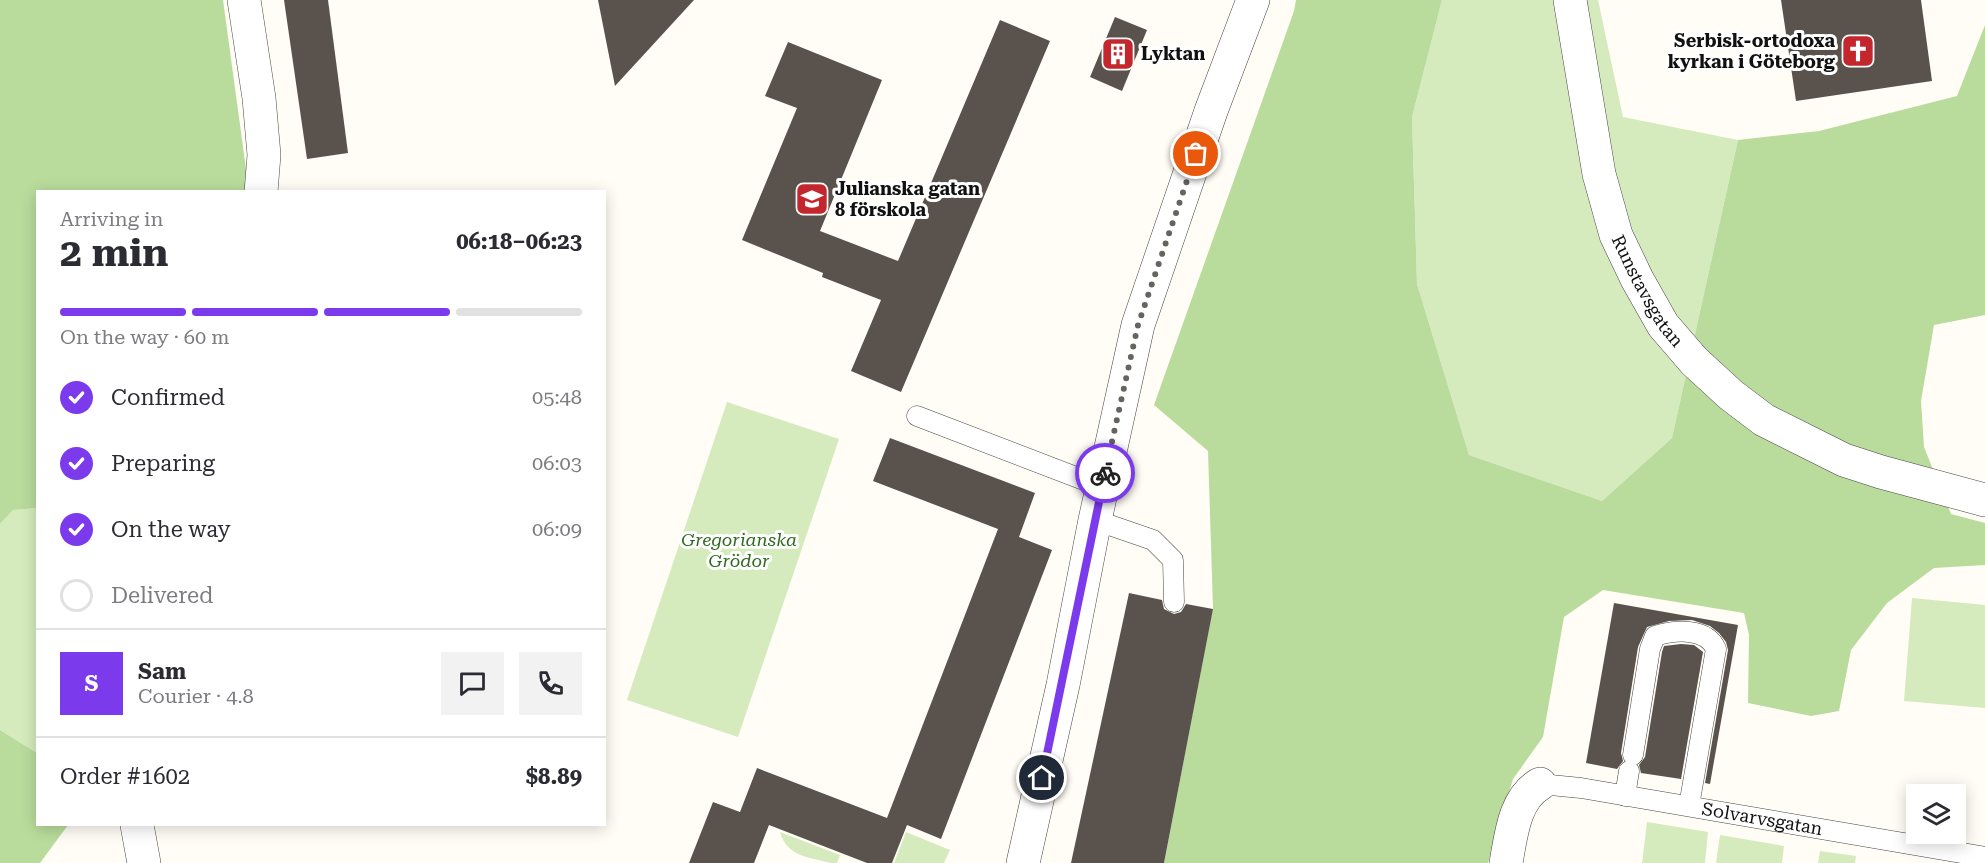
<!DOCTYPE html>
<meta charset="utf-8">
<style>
body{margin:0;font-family:"Roboto Serif",serif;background:#f2f2f3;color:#2b2b33;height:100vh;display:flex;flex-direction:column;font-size:22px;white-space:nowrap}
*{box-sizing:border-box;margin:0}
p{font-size:20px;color:#7c7c81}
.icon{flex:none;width:33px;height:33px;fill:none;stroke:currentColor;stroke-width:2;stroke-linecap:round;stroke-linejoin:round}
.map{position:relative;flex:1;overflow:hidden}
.panel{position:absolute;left:36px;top:190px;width:570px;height:636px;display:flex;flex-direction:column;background:#fff;border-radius:0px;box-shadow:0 3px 15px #0003}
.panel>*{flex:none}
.buttons{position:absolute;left:1906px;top:784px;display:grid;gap:12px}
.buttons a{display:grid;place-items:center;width:60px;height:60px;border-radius:0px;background:#fff;box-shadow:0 3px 15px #0003;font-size:30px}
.pin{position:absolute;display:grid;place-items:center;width:51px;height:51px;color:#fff;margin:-26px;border:3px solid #fff;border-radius:50%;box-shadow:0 2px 6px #0007}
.courier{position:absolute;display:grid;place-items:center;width:60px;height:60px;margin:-30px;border:4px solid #7c3aed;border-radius:50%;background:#fff;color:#222;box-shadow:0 2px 8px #0007}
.summary em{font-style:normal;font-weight:700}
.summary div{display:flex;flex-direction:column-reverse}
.summary{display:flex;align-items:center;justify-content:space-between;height:102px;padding:0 24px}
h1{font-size:39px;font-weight:700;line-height:45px}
.bar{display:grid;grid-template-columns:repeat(4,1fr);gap:9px 6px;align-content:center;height:72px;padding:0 24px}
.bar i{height:8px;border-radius:4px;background:#e1e1e2}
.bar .current{background:#7c3aed}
.bar p{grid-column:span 4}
.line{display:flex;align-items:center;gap:15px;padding:0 24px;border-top:2px solid #e1e1e2}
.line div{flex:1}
.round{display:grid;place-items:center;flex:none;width:63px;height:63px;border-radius:0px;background:#f2f2f3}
ol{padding:0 24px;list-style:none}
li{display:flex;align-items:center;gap:18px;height:66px}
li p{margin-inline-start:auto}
li .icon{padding:6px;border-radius:50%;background:#7c3aed;color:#fff;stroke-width:4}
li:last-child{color:#7c7c81}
li i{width:33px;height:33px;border:3px solid #e1e1e2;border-radius:50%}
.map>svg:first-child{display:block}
</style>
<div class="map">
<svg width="1985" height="863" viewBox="0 0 1985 863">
<rect width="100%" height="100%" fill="#fffdf5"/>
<g fill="#d5ebbd">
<path d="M 1442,0 L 1598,0 L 1623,117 L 1738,140 L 1672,438 L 1602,501 L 1469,455 L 1417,284 L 1412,117 Z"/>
<path d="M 727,402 L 839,439 L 738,737 L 627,700 Z"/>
<path d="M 37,508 L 37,753 L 0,730 L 0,524 L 13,510 Z"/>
<path d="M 1912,598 L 1985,605 L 1985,708 L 1904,701 Z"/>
<path d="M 1647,822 L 1708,832 L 1705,863 L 1642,863 Z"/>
<path d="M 780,832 L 840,855 L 837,863 L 831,863 C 809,857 787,857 780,832 Z"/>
<path d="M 906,832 L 950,850 L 944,863 L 894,863 Z"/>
<path d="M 1720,835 L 1784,846 L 1782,863 L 1716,863 Z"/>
<path d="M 1820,851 L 1856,856 L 1855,863 L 1818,863 Z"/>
</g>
<g fill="#b9dc9c">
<path d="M 0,0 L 223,0 L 249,191 L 38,192 L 37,508 L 13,510 L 0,524 Z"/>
<path d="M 1296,0 L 1442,0 L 1412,117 L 1417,284 L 1469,455 L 1602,501 L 1672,438 L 1738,140 L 1819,131 L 1957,96 L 1985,25 L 1985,315 L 1934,325 L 1921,401 L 1924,447 L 1951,514 L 1985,523 L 1985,565 L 1934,568 L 1887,603 L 1851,650 L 1839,711 L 1811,716 L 1748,703 L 1749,635 L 1744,613 L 1603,590 L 1564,617 L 1543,737 L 1513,779 L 1488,863 L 1164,863 L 1213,608 L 1208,451 L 1154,405 L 1294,11 Z"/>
<path d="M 0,730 L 37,753 L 38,825 L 68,825 L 40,863 L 0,863 Z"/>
</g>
<g fill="#5a524d">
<path d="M 284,0 L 328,0 L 348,153 L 307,159 Z"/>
<path d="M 598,0 L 694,0 L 615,86 Z"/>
<path d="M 1781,0 L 1921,0 L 1932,81 L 1796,101 Z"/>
<path d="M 1115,17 L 1147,30 L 1122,91 L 1090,77 Z"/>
<path d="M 1000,20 L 1050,41 L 901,392 L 851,371 L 881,300 L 822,277 L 823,273 L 742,240 L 797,108 L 765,96 L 788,42 L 882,80 L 820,231 L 898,261 Z"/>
<path d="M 890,438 L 1035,493 L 1019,537 L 1052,550 L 941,839 L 907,825 L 892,863 L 867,863 L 769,825 L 754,863 L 689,863 L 713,802 L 740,812 L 757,768 L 887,818 L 998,529 L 873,481 Z"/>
<path d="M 1129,593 L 1162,600 L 1164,609 L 1174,614 L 1181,612 L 1186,604 L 1213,609 L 1164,863 L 1071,863 Z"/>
<path d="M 1614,603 L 1738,625 L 1710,784 L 1705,783 L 1728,650 L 1726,642 L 1719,633 L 1710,626 L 1692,620 L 1669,621 L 1647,627 L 1638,647 L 1621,753 L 1623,761 L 1617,769 L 1586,763 Z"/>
<path d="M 1681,644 L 1694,645 L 1703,652 L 1681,779 L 1641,773 L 1639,765 L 1645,757 L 1662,652 L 1664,646 Z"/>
</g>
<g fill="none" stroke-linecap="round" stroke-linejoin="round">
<defs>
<g id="service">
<path d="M 917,416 L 1102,487"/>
<path d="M 1095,520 L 1153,540 L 1173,560 L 1174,602"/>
<path d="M 1633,755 L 1650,649 L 1655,636 C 1675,630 1706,627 1716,649 L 1689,806"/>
<path id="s1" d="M 1540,784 L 1581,788 L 1985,857"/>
<path d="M 1625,796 L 1629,771"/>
</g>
<g id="minor">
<path d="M 244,0 L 259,98 L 264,155 L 261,192"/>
<path d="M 137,825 L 144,863"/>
<path d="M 1023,863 L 1063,685 L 1095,520 L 1138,325 L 1211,111 L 1253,0"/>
<path d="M 1506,863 C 1511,836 1514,799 1540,784"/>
</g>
<g id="tertiary">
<path id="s2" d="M 1570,0 L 1599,174 L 1616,235 L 1637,279 L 1663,325 L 1694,361 L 1731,395 L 1764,420 L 1844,460 L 1881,472 L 1985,500"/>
</g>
</defs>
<use href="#service" stroke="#444" stroke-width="21"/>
<use href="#minor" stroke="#444" stroke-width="34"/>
<use href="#tertiary" stroke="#444" stroke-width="34"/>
<use href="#service" stroke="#fff" stroke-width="20"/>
<use href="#minor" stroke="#fff" stroke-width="33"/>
<use href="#tertiary" stroke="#fff" stroke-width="33"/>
</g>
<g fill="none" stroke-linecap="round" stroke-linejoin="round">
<path stroke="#646461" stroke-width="6" stroke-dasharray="0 10.8" d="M 1105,473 L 1138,325 L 1196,154"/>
<path stroke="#7c3aed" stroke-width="8" d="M 1042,778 L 1105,473"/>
</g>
<defs>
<symbol id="church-square" viewBox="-11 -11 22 22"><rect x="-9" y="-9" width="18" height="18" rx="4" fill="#c4262e" stroke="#fff"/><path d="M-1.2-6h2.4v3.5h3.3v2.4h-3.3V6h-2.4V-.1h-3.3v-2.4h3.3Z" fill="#fff"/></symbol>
<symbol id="building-square" viewBox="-11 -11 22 22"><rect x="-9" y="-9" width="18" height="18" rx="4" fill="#c4262e" stroke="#fff"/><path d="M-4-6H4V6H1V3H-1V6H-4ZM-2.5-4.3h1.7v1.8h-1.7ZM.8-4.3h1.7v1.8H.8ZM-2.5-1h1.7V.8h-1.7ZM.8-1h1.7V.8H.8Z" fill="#fff"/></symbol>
<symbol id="school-square" viewBox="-11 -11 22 22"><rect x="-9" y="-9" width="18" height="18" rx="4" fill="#c4262e" stroke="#fff"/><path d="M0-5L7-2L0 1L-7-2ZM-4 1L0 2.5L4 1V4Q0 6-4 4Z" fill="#fff"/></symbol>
</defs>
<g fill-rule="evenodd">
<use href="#church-square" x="1839" y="32" width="38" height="38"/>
<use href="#building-square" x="1099" y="35" width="38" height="38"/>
<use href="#school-square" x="793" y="180" width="38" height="38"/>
</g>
<g text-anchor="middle" stroke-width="6" stroke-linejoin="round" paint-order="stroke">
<g font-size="18" font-weight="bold" fill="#111" stroke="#fff" text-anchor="start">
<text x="1835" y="47" text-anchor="end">Serbisk-ortodoxa<tspan x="1835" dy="21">kyrkan i Göteborg</tspan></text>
<text x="1141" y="60">Lyktan</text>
<text x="835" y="195">Julianska gatan<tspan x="835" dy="21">8 förskola</tspan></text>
</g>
<g font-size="18" fill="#111" stroke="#fff">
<text dy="6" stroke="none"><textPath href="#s2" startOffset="304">Runstavsgatan</textPath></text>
<text dy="6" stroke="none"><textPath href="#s1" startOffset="225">Solvarvsgatan</textPath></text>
</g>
<g font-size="18" font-style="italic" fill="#2f6b1f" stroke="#fff">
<text x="739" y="546">Gregorianska<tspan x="739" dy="21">Grödor</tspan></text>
</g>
</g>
</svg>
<div class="buttons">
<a><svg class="icon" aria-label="layers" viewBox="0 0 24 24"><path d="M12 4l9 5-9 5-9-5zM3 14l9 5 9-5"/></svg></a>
</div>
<div class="pin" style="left:1196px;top:154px;background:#ea580c"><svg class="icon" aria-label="bag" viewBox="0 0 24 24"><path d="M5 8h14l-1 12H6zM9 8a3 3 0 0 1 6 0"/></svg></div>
<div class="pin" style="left:1042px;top:778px;background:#1f2937"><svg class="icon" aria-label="home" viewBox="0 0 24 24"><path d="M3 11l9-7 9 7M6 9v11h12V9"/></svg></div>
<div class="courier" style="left:1105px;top:473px"><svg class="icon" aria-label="bike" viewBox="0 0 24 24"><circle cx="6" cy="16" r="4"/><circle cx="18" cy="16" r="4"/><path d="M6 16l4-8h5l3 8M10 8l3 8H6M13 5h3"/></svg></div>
<section class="panel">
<div class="summary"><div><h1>2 min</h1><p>Arriving in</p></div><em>06:18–06:23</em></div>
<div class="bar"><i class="current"></i><i class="current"></i><i class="current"></i><i></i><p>On the way · 60 m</p></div>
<ol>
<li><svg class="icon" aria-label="check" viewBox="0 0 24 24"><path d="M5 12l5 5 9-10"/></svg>Confirmed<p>05:48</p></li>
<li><svg class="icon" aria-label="check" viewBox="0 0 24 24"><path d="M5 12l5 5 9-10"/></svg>Preparing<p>06:03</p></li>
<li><svg class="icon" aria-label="check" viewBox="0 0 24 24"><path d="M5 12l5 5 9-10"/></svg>On the way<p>06:09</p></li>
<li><i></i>Delivered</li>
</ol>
<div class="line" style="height:108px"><b class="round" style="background:#7c3aed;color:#fff">S</b><div><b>Sam</b><p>Courier · 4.8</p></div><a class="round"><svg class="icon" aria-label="chat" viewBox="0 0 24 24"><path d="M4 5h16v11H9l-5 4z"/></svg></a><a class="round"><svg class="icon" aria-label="phone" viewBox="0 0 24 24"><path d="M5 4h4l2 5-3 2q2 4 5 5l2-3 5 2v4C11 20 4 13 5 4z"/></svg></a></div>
<div class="line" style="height:78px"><div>Order #1602</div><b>$8.89</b></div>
</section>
</div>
